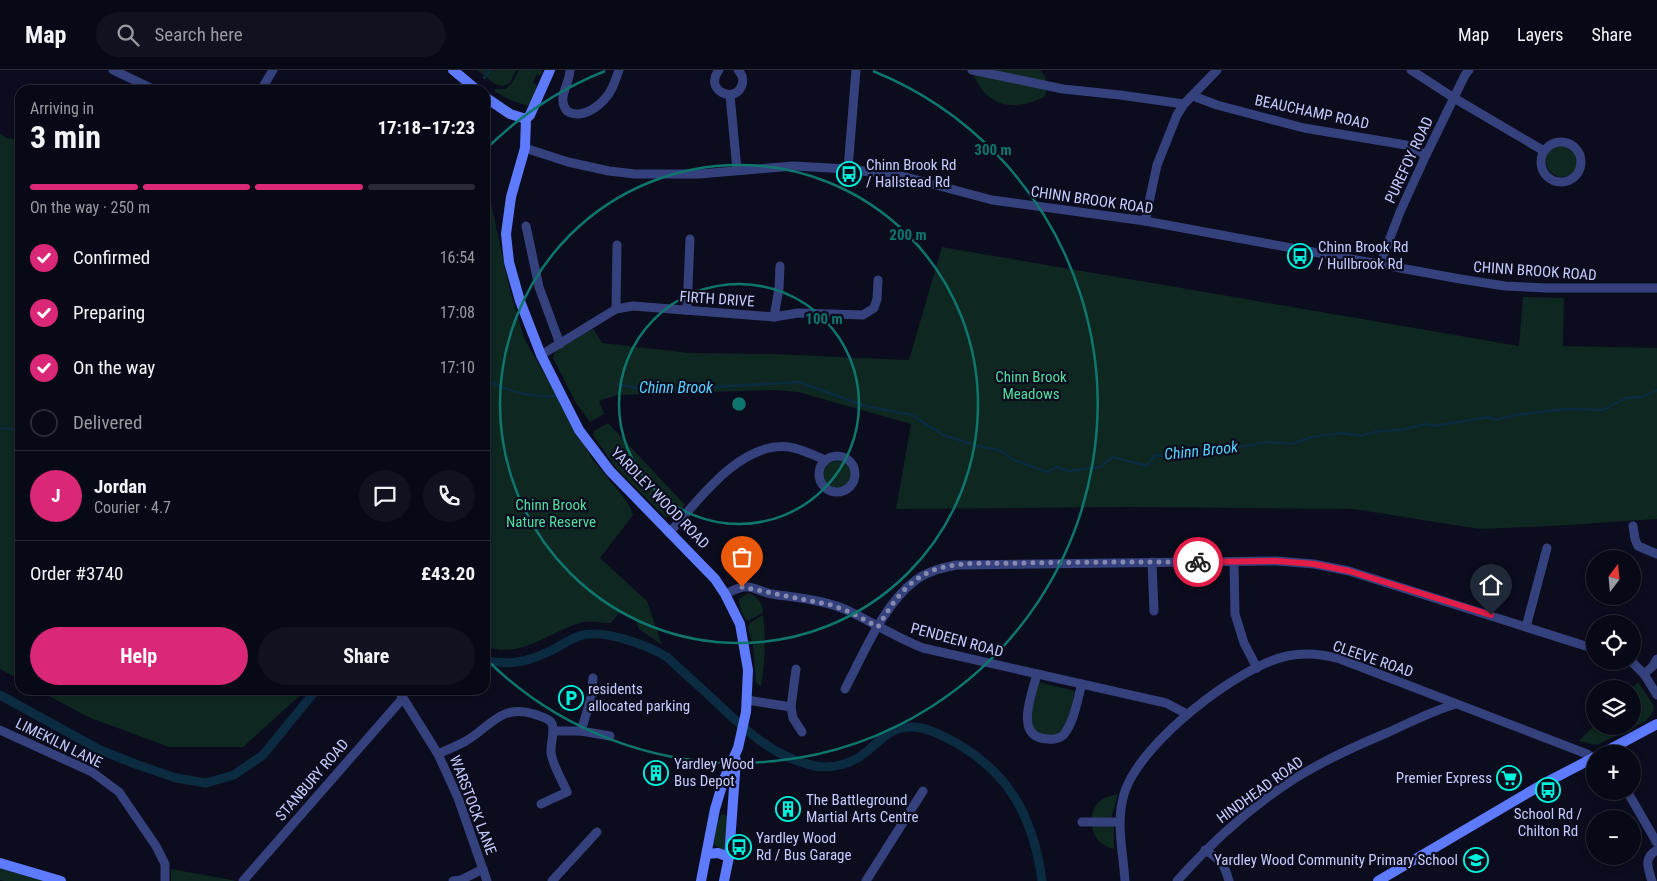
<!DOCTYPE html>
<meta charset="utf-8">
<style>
body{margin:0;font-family:"Roboto Condensed",sans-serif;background:#11121f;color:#f1f3f6;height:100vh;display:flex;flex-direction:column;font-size:19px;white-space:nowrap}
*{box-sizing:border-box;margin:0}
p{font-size:16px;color:#989aa1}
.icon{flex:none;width:28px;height:28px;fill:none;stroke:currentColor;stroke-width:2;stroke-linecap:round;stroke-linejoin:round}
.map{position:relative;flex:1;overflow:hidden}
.sheet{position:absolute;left:15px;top:15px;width:475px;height:610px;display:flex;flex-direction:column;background:#080916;border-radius:15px;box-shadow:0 2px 8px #0003,0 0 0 1px #292a35}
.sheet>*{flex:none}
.needle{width:32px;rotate:16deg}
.fabs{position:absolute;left:1586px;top:480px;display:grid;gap:10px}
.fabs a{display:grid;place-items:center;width:55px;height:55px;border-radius:50%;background:#080916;box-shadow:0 2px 8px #0003,0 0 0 1px #292a35;font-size:25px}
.pin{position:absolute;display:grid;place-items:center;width:42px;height:42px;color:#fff;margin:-51px -21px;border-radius:50% 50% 50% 0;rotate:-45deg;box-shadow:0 0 5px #0007}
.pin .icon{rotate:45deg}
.courier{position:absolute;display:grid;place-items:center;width:50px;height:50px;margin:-25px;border:4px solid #e11d48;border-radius:50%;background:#fff;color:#222;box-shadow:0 1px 6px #0007}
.head em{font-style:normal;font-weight:700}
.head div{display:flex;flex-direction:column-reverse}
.head{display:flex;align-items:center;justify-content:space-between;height:85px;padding:0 15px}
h1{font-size:32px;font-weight:700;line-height:38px}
.bar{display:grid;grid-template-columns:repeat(4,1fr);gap:8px 5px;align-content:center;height:60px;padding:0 15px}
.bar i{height:6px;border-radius:4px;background:#292a35}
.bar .current{background:#db2777}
.bar p{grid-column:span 4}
.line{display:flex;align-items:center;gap:12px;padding:0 15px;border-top:1px solid #292a35}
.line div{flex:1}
.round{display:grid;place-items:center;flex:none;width:52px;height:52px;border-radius:26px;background:#11121f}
ol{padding:0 15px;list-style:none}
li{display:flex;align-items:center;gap:15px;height:55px}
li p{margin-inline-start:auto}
li .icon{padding:5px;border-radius:50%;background:#db2777;color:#fff;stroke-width:4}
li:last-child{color:#989aa1}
li i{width:28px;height:28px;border:2px solid #292a35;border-radius:50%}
.button{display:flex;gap:10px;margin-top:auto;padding:10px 15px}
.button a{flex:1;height:58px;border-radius:30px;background:#db2777;color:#fff;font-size:20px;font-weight:700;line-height:58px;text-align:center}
.button a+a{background:#11121f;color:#f1f3f6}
header{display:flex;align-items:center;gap:30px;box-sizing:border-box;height:70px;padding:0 25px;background:#080916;border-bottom:1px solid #292a35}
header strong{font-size:24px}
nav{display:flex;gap:28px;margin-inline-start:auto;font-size:18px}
.search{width:350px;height:45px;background:#11121f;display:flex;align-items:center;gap:12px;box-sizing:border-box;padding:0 18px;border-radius:28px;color:#989aa1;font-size:19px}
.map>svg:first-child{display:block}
</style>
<header>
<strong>Map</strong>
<div class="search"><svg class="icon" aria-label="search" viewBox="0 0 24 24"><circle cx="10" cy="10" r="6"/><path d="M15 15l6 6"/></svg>Search here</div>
<nav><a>Map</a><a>Layers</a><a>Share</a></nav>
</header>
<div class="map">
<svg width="1657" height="811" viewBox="0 0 1657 811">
<rect width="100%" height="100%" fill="#0b0c1d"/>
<g fill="#0e2721">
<path d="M 477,0 L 516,0 L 510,13 L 503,16 L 495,14 Z"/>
<path d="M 519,0 L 541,0 L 542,2 L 541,5 L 536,5 L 533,13 L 537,15 L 533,30 L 528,36 L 510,30 L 494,21 L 496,19 L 506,19 L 512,13 Z"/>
<path d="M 976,0 L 1040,0 C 1048,9 1048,15 1045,26 C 1016,42 988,38 974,6 Z"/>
<path d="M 0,64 L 7,68 L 20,70 L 20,610 L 0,599 Z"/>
<circle cx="1562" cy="91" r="16"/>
<path d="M 485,106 L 510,220 L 524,268 L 593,390 L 621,424 L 629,435 L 633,445 L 600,488 L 647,531 L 662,575 L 639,559 L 635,548 L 619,543 L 611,553 C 601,553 589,550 580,553 C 548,562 520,590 485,576 Z"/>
<path d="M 942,177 L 1519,276 L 1523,227 L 1564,228 L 1563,276 L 1657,278 L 1657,449 L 1553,456 L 1480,459 L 1353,439 L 1130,437 L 896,439 L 911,354 L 798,322 L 773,320 L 617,325 L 599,331 L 604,344 L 590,352 L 576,333 L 553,288 L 555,281 L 592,259 L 594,260 L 602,273 L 689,283 L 773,284 L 909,290 Z"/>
<path d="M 608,353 L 685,435 L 675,446 L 665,447 L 616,398 L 593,365 L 594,361 Z"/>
<circle cx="837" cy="405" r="14"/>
<path d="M 748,523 C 757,526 763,533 763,543 L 748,551 C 742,547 739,536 739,529 Z"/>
<path d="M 763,545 C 766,570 765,592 761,617 L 756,612 L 753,576 L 748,557 L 750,553 Z"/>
<path d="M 1038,612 L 1075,621 L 1067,656 L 1063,662 L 1045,668 L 1032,659 L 1030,639 Z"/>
<path d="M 1638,612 L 1654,636 L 1653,642 L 1646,651 L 1597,675 L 1579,671 L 1595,655 L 1595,656 L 1632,656 L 1632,619 L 1631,619 Z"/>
<path d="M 38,620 L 306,620 L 243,677 L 169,677 L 88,647 Z"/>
<path d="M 1118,724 L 1111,749 L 1091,749 C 1095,731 1101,728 1118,724 Z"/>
<path d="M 722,744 L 726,745 L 728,748 L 724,780 L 713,775 L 718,750 Z"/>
<path d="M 1092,755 L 1114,756 L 1114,779 C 1102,776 1093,769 1092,755 Z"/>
<path d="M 0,795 L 48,811 L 4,811 L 0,810 Z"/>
<path d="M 171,799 L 237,811 L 171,811 Z"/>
</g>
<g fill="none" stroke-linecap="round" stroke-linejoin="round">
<g stroke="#0b2b41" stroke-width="2.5">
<path d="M 484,8 L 490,0"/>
<path d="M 485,310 C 510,321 529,328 557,326"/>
<path d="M 616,314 L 637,318 L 680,319 L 799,312 L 865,336 L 912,345 L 943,365 L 978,376 L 999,380 L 1014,390 L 1047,402 L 1057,397 L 1069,401 L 1100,397 L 1113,387 L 1147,396 L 1155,385 L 1171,387 L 1201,380 L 1228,379 L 1268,372 L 1291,374 L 1312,367 L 1343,363 L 1360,366 L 1379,361 L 1401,360 L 1426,354 L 1434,356 L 1488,347 L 1496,350 L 1516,345 L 1566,339 L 1603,340 L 1626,328 L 1643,327 L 1657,320"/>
<path d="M 0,358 L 20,360"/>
</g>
<g stroke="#0b2b41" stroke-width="9">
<path d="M 485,590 C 508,596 527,592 548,582 C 559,577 568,570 579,566 C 602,558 647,575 667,587 C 683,602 699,616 715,631 C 743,658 774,688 815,696 C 832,699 851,694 865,683 C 875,675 885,663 898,659 C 915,653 930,660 945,667 C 1007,698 1033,744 1042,811"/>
<path d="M 0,625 L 100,680 L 138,695 L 176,708 L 206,713 L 234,705 L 263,685 L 316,620"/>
</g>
<g stroke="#35417d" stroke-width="9">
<path d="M 113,0 L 155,20"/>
<path d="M 570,0 C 570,14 556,28 567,41 C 581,50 599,37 608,25 C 613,19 616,8 619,0"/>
<path d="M 719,0 C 703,20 735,35 742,15 C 744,9 742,4 738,0"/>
<path d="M 972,0 L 1063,19 L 1120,25 L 1184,34"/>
<path d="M 1411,0 L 1454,28 L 1544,81"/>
<path d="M 261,20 L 273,0"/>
<path d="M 730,25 L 737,100"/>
<path d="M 1193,26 L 1217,35 L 1304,58 L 1406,75 L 1426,85"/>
<circle cx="1561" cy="92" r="20"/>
<path d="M 525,78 L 568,92 L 609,101 L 635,104 L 699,104 L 793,96 L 848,99 L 906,107 L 992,130 L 1145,151 L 1460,209 L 1505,216 L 1547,218 L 1657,218"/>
<path d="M 848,99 L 856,0"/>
<path d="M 1145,151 L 1157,95 L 1177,45 L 1184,34 L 1217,0"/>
<path d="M 526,156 L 539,217 L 560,274"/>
<path d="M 1380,194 L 1400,142 L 1426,85 L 1465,5 L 1469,0"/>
<path d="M 616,239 L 617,175"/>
<path d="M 687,240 L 690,169"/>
<path d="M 774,247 L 779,218 L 780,196"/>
<path d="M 541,285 L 616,239 L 633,236 L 774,247 L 798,243 L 863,245 L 874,238 L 877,229 L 878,210"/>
<circle cx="837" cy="404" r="18"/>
<path d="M 1633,456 L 1635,469 L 1638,476 L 1657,484"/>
<path d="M 669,463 C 698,431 740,371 789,377 C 801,379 814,385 825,390"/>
<path d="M 1152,492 L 1154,541"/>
<path d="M 1234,492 L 1235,544 L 1244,573 L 1257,598"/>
<path d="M 725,524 C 730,522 737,518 743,517 C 752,515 763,523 772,524 C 798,528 827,530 851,542 C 875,554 898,568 923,578 L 1166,633 L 1187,644"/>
<path d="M 1526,557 L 1547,478"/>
<path d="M 1631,591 L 1644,604 L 1657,625"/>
<path d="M 1037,604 C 1032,624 1013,668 1048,669 C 1054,670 1062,668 1065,663 C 1075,649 1077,630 1082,614"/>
<path d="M 1644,604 L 1653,596 L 1657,589"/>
<path d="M 845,619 C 863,585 884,533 916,510 C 928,501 942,498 956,495 L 1277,491 L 1314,494 L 1349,501 L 1595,579"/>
<path d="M 398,620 L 438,684 L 458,728 L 487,811"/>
<path d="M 747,630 L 791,637 L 796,599"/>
<path d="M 791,637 L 793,648 L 802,662"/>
<path d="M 0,660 L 92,702 L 119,722 L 156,776 L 165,794 L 165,811"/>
<path d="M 554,661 L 581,661 L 591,628 L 593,608"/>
<path d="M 581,661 L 610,666"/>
<path d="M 438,684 C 447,680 457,676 466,671 C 491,656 501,634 534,644 C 539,646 548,648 551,652 C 556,659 550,674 551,683 C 553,696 562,710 567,722 L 541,734"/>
<path d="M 1627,721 L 1657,773"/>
<path d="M 1082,752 L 1119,752"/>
<path d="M 1205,780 C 1221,790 1224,793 1229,811"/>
<path d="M 243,811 L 403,628"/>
<path d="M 453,811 L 461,810 L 483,799"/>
<path d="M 552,811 L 597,762"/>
<path d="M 866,811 L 923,721"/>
<path d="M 1125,811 C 1123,780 1115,751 1125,721 C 1142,672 1237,597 1287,586 C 1305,582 1323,584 1340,589 L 1587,684 L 1593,688"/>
<path d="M 1177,811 C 1211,773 1248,739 1291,711 C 1322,691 1355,676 1389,662 C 1411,652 1432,641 1456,634"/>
<path d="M 1652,811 C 1648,798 1643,788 1657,780"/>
</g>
<g stroke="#5e7aff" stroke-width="10">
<path d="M 453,0 L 477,20"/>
<path d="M 550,0 L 530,45 L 526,49 L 525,78 L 511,127 L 506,164 L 509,192 L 520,231 L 541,285 L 579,360 L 610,401 L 715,509 L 725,524 L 740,554 L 748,600 L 746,642 L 738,678 L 724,709 L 715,739 L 701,811"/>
<path d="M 485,27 L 510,44 L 526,49"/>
<path d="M 1601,684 L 1657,654"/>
<path d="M 707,784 L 718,783 L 729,787"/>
<path d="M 0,793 L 61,811"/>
<path d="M 724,811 L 729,787 L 736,690"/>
<path d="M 1378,811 L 1543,714 L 1595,687"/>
</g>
</g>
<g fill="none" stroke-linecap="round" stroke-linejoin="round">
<path stroke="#8589b0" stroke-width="5" stroke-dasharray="0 9" d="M 742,517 L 831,535 L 850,542 L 878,557 C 891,535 904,514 929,502 C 955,490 994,494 1023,493 C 1081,492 1140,492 1198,492"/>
<path stroke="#e11d48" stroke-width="6" d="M 1198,492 L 1277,491 L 1314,494 L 1349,501 L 1491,545"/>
</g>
<g fill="none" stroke="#0f766e" stroke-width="2.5">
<circle cx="739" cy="334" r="120"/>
<circle cx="739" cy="334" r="239"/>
<path d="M485 80A359 359 0 0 1 605 1M873 1A359 359 0 1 1 485 588"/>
</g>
<defs>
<symbol id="bus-ring" viewBox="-11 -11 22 22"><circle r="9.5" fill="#0b0c1d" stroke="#00f2da" stroke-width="1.5"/><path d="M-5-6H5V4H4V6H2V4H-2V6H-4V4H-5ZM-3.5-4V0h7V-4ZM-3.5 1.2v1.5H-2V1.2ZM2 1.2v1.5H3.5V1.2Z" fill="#00f2da"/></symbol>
<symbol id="parking-ring" viewBox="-11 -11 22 22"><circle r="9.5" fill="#0b0c1d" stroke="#00f2da" stroke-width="1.5"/><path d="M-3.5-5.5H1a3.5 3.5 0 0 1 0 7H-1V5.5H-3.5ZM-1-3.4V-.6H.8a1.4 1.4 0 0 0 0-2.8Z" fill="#00f2da"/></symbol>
<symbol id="building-ring" viewBox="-11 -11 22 22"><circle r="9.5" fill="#0b0c1d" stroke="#00f2da" stroke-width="1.5"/><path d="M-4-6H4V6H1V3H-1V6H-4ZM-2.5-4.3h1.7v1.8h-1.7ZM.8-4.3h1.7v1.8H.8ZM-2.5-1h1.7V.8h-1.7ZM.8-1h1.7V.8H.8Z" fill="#00f2da"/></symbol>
<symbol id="supermarket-ring" viewBox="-11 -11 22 22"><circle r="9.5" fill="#0b0c1d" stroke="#00f2da" stroke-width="1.5"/><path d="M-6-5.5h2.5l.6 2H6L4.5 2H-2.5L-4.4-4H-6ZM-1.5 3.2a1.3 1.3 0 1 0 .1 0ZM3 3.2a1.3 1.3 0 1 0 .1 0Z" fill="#00f2da"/></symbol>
<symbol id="school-ring" viewBox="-11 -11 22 22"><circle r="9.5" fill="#0b0c1d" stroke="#00f2da" stroke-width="1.5"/><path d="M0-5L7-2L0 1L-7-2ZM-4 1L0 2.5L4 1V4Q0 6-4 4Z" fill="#00f2da"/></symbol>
</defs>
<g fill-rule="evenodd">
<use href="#bus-ring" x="835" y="90" width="28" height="28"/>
<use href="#bus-ring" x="1286" y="172" width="28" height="28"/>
<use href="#parking-ring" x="557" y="614" width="28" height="28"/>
<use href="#building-ring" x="642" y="689" width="28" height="28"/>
<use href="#supermarket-ring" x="1495" y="694" width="28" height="28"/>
<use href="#bus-ring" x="1534" y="706" width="28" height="28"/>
<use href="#building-ring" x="774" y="725" width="28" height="28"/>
<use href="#bus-ring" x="725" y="763" width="28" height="28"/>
<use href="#school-ring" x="1462" y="776" width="28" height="28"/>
</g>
<g text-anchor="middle" stroke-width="4.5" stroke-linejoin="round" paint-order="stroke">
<g font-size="15" fill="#c7ccff" stroke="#0b0c1d">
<text transform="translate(1312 42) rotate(12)" y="5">BEAUCHAMP ROAD</text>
<text transform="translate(1409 90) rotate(-65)" y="5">PUREFOY ROAD</text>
<text transform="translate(1092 130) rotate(8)" y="5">CHINN BROOK ROAD</text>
<text transform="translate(1535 201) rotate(4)" y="5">CHINN BROOK ROAD</text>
<text transform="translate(717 229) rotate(4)" y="5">FIRTH DRIVE</text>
<text transform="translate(660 428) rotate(46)" y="5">YARDLEY WOOD ROAD</text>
<text transform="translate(957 570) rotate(15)" y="5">PENDEEN ROAD</text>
<text transform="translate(1373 589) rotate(19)" y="5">CLEEVE ROAD</text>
<text transform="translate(59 673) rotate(26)" y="5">LIMEKILN LANE</text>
<text transform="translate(312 710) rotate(-49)" y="5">STANBURY ROAD</text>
<text transform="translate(1260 720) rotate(-36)" y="5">HINDHEAD ROAD</text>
<text transform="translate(473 735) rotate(69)" y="5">WARSTOCK LANE</text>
</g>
<g font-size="15" fill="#c7ccff" stroke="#0b0c1d" text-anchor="start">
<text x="866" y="100">Chinn Brook Rd<tspan x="866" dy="17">/ Hallstead Rd</tspan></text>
<text x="1318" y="182">Chinn Brook Rd<tspan x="1318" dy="17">/ Hullbrook Rd</tspan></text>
<text x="588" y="624">residents<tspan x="588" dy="17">allocated parking</tspan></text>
<text x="674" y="699">Yardley Wood<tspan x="674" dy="17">Bus Depot</tspan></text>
<text x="1492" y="713" text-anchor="end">Premier Express</text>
<text x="806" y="735">The Battleground<tspan x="806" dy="17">Martial Arts Centre</tspan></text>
<text x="1548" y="749" text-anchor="middle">School Rd /<tspan x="1548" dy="17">Chilton Rd</tspan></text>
<text x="756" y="773">Yardley Wood<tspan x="756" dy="17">Rd / Bus Garage</tspan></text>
<text x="1458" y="795" text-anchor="end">Yardley Wood Community Primary School</text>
</g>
<g font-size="15" fill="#52dfa0" stroke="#0b0c1d">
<text x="1031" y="312">Chinn Brook<tspan x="1031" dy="17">Meadows</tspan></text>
<text x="551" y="440">Chinn Brook<tspan x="551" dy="17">Nature Reserve</tspan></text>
</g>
<g font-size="16" font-style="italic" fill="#55d2ff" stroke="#0b0c1d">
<text x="676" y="323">Chinn Brook</text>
<text transform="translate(1201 380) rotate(-6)" y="6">Chinn Brook</text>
</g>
</g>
<circle cx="739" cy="334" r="8" fill="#0f766e" stroke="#0b0c1d" stroke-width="2.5"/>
<g font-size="15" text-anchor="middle" font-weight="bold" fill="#0f766e" stroke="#0b0c1d" stroke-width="4.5" stroke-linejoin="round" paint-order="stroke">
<text x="993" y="85">300 m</text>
<text x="908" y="170">200 m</text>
<text x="824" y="254">100 m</text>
</g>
</svg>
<div class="fabs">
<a><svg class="needle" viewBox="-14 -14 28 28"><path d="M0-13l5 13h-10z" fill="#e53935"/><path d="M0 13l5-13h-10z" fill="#989aa1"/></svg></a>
<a><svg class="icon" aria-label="locate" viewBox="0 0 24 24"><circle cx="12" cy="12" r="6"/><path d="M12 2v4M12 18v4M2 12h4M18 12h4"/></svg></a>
<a><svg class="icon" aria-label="layers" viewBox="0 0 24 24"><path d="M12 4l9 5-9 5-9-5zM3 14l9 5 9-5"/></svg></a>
<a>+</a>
<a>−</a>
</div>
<div class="pin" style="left:742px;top:517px;background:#ea580c"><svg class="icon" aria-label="bag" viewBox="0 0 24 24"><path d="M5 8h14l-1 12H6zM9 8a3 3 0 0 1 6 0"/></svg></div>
<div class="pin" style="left:1491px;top:545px;background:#1f2937"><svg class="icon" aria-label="home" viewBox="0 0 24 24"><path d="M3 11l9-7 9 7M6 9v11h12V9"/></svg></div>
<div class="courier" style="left:1198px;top:492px"><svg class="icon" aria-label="bike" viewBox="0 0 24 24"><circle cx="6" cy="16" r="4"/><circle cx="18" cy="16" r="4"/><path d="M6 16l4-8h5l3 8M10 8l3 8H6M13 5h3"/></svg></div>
<section class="sheet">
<div class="head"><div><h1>3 min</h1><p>Arriving in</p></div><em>17:18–17:23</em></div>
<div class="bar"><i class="current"></i><i class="current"></i><i class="current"></i><i></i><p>On the way · 250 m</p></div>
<ol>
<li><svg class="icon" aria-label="check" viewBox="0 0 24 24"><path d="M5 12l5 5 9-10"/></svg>Confirmed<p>16:54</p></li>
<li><svg class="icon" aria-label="check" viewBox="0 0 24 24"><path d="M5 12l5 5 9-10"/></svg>Preparing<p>17:08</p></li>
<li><svg class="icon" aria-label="check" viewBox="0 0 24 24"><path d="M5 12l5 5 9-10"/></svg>On the way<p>17:10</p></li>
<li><i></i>Delivered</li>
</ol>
<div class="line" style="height:90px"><b class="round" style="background:#db2777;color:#fff">J</b><div><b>Jordan</b><p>Courier · 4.7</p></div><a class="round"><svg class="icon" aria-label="chat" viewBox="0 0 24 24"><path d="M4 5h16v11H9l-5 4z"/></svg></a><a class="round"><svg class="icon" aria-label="phone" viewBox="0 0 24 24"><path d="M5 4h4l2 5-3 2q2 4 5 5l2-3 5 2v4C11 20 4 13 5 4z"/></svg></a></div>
<div class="line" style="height:65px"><div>Order #3740</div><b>£43.20</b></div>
<div class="button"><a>Help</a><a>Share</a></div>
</section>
</div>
